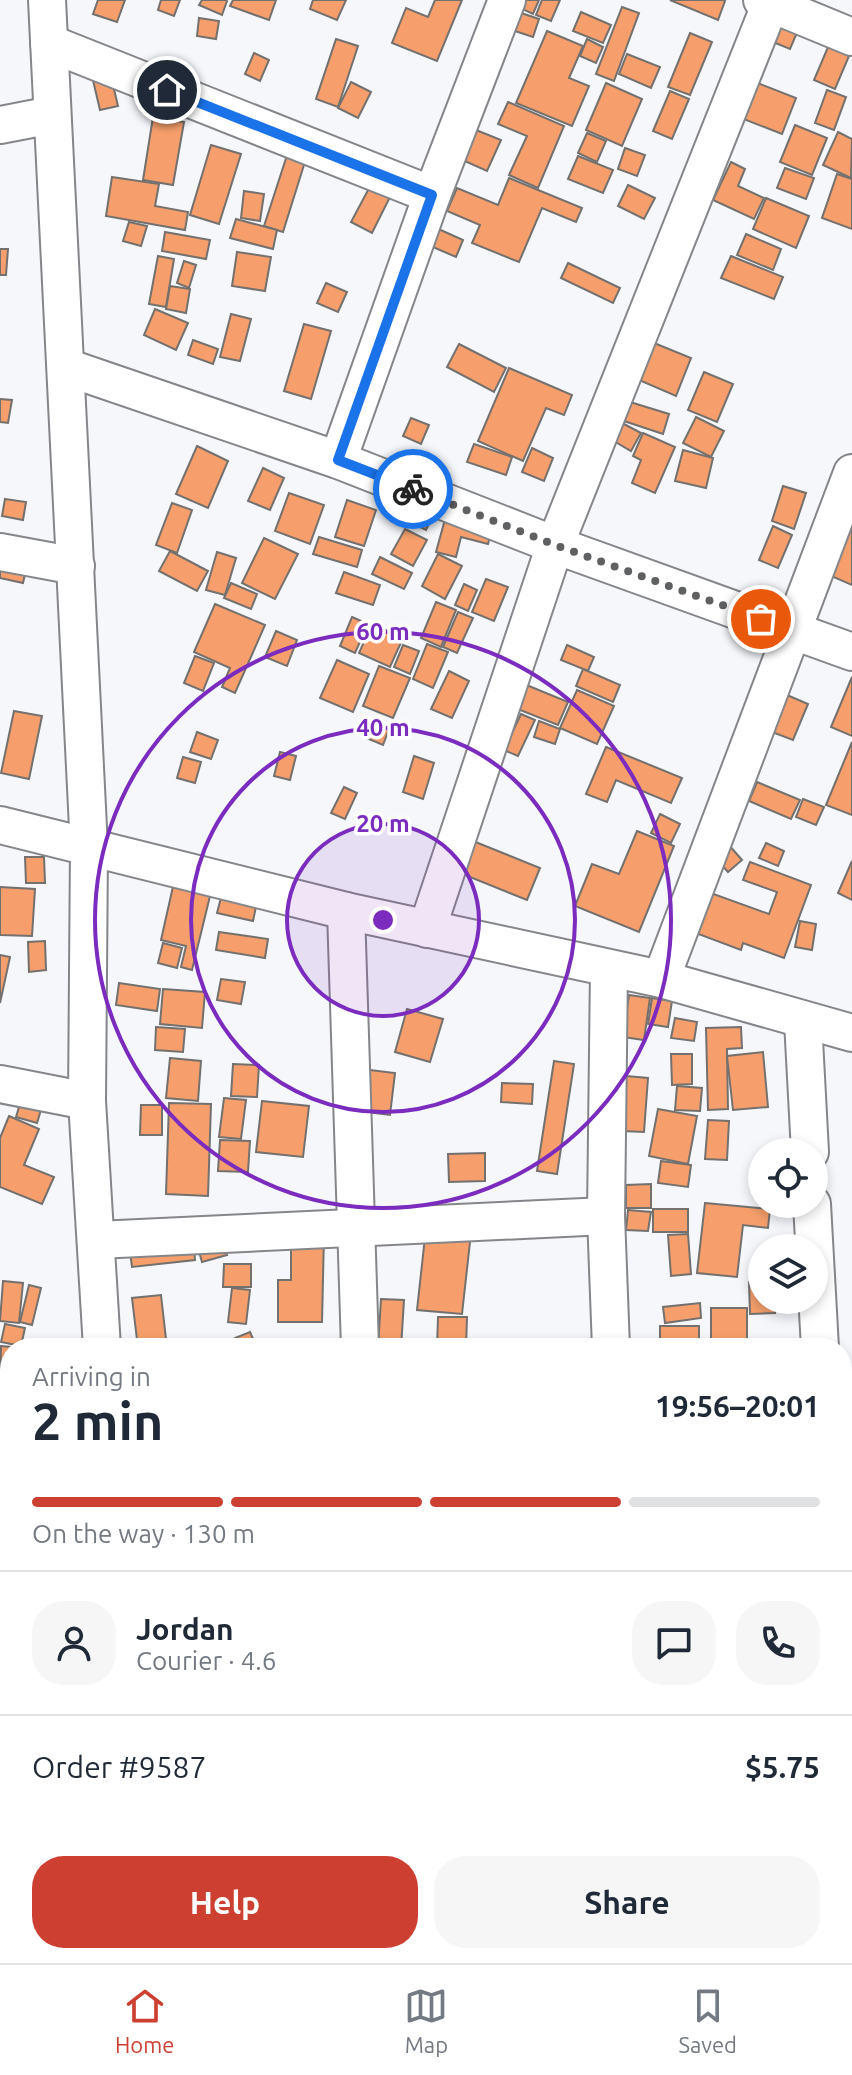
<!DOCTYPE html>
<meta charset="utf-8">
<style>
body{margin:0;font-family:Ubuntu,sans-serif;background:#f6f6f7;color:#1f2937;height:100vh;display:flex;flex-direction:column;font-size:30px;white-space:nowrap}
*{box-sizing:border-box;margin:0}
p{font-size:26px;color:#747a83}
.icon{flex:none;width:44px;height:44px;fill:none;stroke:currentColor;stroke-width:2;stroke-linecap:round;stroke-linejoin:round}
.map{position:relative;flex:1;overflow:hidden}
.panel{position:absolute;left:0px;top:1338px;width:852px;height:626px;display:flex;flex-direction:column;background:#fff;border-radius:32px 32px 0 0;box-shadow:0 4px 12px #0003}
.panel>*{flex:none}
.tools{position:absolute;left:748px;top:1138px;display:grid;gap:16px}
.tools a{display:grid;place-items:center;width:80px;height:80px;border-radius:50%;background:#fff;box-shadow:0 4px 12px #0003;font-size:40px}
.pin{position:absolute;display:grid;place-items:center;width:68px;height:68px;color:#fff;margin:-34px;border:4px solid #fff;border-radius:50%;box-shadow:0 2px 8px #0007}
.courier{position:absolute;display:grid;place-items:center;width:80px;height:80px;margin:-40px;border:6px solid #1a73e8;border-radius:50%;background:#fff;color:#222;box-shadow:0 2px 10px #0007}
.overview em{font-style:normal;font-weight:600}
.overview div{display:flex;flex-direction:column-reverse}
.overview{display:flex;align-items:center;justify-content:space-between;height:136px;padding:0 32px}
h1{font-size:52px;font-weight:600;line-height:60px}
.bar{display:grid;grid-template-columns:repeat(4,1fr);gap:12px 8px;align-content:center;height:96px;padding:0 32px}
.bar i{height:10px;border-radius:6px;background:#e0e1e3}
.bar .active{background:#cc3f31}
.bar p{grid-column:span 4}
.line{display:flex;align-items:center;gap:20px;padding:0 32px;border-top:2px solid #e0e1e3}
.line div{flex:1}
.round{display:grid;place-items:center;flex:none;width:84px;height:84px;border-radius:32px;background:#f6f6f7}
.cta{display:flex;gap:16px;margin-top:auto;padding:16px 32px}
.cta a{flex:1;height:92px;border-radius:32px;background:#cc3f31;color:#fff;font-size:32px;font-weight:600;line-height:92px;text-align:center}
.cta a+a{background:#f6f6f7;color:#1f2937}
.menu{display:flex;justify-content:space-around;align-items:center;height:112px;border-top:2px solid #e0e1e3;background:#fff;font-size:22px;color:#747a83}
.menu a{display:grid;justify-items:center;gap:4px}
.menu .active{color:#cc3f31}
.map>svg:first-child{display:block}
</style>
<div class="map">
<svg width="852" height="1963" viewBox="0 0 852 1963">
<rect width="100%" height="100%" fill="#f5f7fb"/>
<g fill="#f69f6c" stroke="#73706e" stroke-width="2">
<path d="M 98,0 L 125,0 L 117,22 L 93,14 Z"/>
<path d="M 161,0 L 180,0 L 174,16 L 158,10 Z"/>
<path d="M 202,0 L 226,0 L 227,1 L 222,15 L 199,5 Z"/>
<path d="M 233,0 L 276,0 L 269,20 L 230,6 Z"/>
<path d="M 313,0 L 346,0 L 337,20 L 310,9 Z"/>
<path d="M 435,0 L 462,0 L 437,61 L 392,43 L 406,8 L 428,17 Z"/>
<path d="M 518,0 L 539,0 L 533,14 L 516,6 Z"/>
<path d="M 542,0 L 560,0 L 551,21 L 536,15 Z"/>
<path d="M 670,0 L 723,0 L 725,1 L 718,20 Z"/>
<path d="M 622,7 L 639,13 L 614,81 L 596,74 Z"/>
<path d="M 515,11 L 539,19 L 533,37 L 509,29 Z"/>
<path d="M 581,12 L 611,25 L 603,43 L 573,31 Z"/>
<path d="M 199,18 L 219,21 L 216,39 L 197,36 Z"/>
<path d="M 778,18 L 799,28 L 790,49 L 768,40 Z"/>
<path d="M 547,31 L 583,46 L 569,78 L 589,86 L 572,126 L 516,103 Z"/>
<path d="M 690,33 L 712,42 L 690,95 L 668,87 Z"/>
<path d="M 336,39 L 358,46 L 338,107 L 316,99 Z"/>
<path d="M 587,39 L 603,47 L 596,63 L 580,56 Z"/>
<path d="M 831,40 L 852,49 L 835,89 L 814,80 Z"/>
<path d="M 254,53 L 269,60 L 260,81 L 245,74 Z"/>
<path d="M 627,54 L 660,67 L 651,88 L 619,74 Z"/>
<path d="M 110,72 L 118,106 L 100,110 L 92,76 Z"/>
<path d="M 351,82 L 371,92 L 358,118 L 338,108 Z"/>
<path d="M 755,82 L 796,98 L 782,134 L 741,118 Z"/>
<path d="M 606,83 L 642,99 L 622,146 L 586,130 Z"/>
<path d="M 827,90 L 846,97 L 834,130 L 815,123 Z"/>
<path d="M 670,91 L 689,99 L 672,139 L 653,131 Z"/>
<path d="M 508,102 L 564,126 L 538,188 L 509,175 L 527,136 L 498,124 Z"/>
<path d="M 153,117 L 184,122 L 173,185 L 143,180 Z"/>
<path d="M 795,125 L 827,138 L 812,175 L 780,162 Z"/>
<path d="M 471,128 L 501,140 L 487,171 L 458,158 Z"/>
<path d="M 838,132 L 852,139 L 851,178 L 823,165 Z"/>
<path d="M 587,133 L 606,141 L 597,162 L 578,153 Z"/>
<path d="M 291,143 L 309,149 L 283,232 L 264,226 Z"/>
<path d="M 211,145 L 241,154 L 219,224 L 190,215 Z"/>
<path d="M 625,148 L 645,155 L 637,176 L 618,169 Z"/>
<path d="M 578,156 L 613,170 L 603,193 L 568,179 Z"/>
<path d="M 731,162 L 745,169 L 738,186 L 764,198 L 754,219 L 713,200 Z"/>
<path d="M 785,168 L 814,178 L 806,199 L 777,188 Z"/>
<path d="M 837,174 L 852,179 L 852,229 L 822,218 Z"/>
<path d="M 112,177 L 159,184 L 155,206 L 188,212 L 185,230 L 106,216 Z"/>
<path d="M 375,177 L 395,187 L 372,233 L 351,222 Z"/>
<path d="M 509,178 L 582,208 L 576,222 L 542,208 L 519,262 L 472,243 L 480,225 L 447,211 L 457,188 L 498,205 Z"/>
<path d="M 628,185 L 655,198 L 644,219 L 618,206 Z"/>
<path d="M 244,191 L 264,194 L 260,221 L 241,218 Z"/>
<path d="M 766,198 L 809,216 L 796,248 L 753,229 Z"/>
<path d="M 236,219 L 277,230 L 273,249 L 230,238 Z"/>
<path d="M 129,222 L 147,226 L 141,246 L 123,241 Z"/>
<path d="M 434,227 L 463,240 L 456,257 L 426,244 Z"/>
<path d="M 165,232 L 210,240 L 206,259 L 162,251 Z"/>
<path d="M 746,234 L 781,249 L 773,270 L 737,255 Z"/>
<path d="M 0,249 L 8,249 L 6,275 L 0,275 Z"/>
<path d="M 237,252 L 271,257 L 265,291 L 232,286 Z"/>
<path d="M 158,256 L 174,259 L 166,307 L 149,304 Z"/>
<path d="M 731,256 L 783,277 L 774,299 L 721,278 Z"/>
<path d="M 184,261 L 196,265 L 189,288 L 177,283 Z"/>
<path d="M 568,263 L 620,288 L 613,303 L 561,278 Z"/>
<path d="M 326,283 L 347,292 L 338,312 L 317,303 Z"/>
<path d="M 170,286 L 190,289 L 186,313 L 166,309 Z"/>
<path d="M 155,309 L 188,323 L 176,350 L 144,335 Z"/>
<path d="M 231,314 L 251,319 L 240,361 L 220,357 Z"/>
<path d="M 304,324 L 331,331 L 311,399 L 284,391 Z"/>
<path d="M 193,340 L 218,349 L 213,364 L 188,355 Z"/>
<path d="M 654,343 L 691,358 L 676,396 L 639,380 Z"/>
<path d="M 459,344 L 506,368 L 494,392 L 447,367 Z"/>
<path d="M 509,368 L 572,395 L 564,415 L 546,408 L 523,461 L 478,441 Z"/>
<path d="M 704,372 L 733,384 L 717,422 L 688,410 Z"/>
<path d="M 0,399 L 12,400 L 8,423 L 0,422 Z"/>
<path d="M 630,402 L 669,414 L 663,434 L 624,421 Z"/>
<path d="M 696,417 L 724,431 L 711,457 L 683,443 Z"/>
<path d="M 411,418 L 429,425 L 421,444 L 403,436 Z"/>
<path d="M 622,423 L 641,433 L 631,451 L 612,440 Z"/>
<path d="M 643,433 L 675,447 L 655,493 L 632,483 L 641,460 L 633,456 Z"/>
<path d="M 474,444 L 512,457 L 506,475 L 467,462 Z"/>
<path d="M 197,446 L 228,461 L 208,508 L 176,494 Z"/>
<path d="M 532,448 L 553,458 L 544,481 L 522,472 Z"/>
<path d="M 683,450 L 713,458 L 706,488 L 675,481 Z"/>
<path d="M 263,468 L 284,478 L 270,510 L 248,501 Z"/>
<path d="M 783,486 L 806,493 L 794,529 L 772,521 Z"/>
<path d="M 289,493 L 324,505 L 310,544 L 275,531 Z"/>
<path d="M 411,496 L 436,509 L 426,530 L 400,517 Z"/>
<path d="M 5,499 L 26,502 L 23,520 L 2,516 Z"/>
<path d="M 347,500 L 376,510 L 364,546 L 335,537 Z"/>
<path d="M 172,503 L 192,510 L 177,553 L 156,545 Z"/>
<path d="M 447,512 L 493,524 L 488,544 L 461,537 L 456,557 L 436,552 Z"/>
<path d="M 852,523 L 852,585 L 829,575 Z"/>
<path d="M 773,526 L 792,535 L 778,568 L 759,560 Z"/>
<path d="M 405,529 L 427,540 L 413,566 L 391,554 Z"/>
<path d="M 319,537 L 362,550 L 357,567 L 313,554 Z"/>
<path d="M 264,538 L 298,554 L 275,599 L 242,583 Z"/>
<path d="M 0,551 L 29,557 L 23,583 L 0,578 Z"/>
<path d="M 170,551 L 208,571 L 197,591 L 159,571 Z"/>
<path d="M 217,552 L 236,558 L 225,595 L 206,590 Z"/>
<path d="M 438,554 L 462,566 L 445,599 L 422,586 Z"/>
<path d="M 380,557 L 412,573 L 404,589 L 372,574 Z"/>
<path d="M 344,572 L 380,585 L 373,605 L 336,593 Z"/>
<path d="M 486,579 L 508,587 L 494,621 L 472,612 Z"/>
<path d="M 231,583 L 257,594 L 251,609 L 224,598 Z"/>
<path d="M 464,584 L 477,590 L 468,611 L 455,605 Z"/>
<path d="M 436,602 L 456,610 L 441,647 L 421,638 Z"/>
<path d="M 215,604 L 265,625 L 235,693 L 222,687 L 230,668 L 194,652 Z"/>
<path d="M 458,612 L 473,618 L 457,653 L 443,647 Z"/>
<path d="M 352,617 L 368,624 L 355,653 L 340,646 Z"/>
<path d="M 372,624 L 403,638 L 390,667 L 359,653 Z"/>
<path d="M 276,631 L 297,640 L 287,666 L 265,657 Z"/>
<path d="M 427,644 L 448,652 L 433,688 L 413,679 Z"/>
<path d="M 403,645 L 419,651 L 410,674 L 394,667 Z"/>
<path d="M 567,645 L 594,657 L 588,671 L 561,660 Z"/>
<path d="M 195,656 L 214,663 L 203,691 L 184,683 Z"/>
<path d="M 337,660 L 369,674 L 353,712 L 320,698 Z"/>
<path d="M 379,666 L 410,678 L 393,718 L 363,706 Z"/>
<path d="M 583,669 L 620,685 L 613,702 L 576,686 Z"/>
<path d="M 449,671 L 469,681 L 452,718 L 431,709 Z"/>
<path d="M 852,677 L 852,736 L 831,727 Z"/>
<path d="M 524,684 L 568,702 L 558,725 L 515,708 Z"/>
<path d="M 577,690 L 614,706 L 597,744 L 560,728 Z"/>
<path d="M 787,695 L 808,704 L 793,740 L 772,732 Z"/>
<path d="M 14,711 L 42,716 L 29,779 L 1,773 Z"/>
<path d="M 521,714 L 535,720 L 518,756 L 504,750 Z"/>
<path d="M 371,721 L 389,729 L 383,745 L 364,737 Z"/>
<path d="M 539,721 L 560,729 L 555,744 L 534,737 Z"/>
<path d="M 197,732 L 218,740 L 211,759 L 190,752 Z"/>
<path d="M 852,742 L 852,815 L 826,805 Z"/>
<path d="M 606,747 L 682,778 L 671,803 L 616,780 L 607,802 L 586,794 Z"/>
<path d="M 280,752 L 296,756 L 290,780 L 274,776 Z"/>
<path d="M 414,756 L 434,763 L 423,799 L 403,792 Z"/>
<path d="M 183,757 L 201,762 L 195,783 L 177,778 Z"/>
<path d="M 757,782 L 800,800 L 791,819 L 749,801 Z"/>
<path d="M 344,787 L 357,793 L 345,819 L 331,813 Z"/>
<path d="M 803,799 L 824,807 L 816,825 L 796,817 Z"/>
<path d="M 660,814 L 680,824 L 671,843 L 651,833 Z"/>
<path d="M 637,831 L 674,846 L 639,932 L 575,906 L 592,864 L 619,874 Z"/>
<path d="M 468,839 L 540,868 L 527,900 L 455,871 Z"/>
<path d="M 766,843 L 784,851 L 778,866 L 759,858 Z"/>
<path d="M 728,844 L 742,860 L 728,872 L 714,856 Z"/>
<path d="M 25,857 L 44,857 L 45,883 L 26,883 Z"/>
<path d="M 852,861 L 852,900 L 838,893 Z"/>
<path d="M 750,862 L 811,885 L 784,958 L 743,943 L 741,950 L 693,932 L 708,892 L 769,914 L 777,892 L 743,880 Z"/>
<path d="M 174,882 L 211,892 L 192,970 L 181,967 L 186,946 L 161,940 Z"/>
<path d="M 0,887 L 35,889 L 32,936 L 0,935 Z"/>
<path d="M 222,894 L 257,902 L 253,921 L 217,913 Z"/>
<path d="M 800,921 L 816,924 L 812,950 L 795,947 Z"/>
<path d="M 219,932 L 268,939 L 265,958 L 216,950 Z"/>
<path d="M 45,941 L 46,970 L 29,972 L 28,942 Z"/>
<path d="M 163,943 L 182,948 L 177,968 L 158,963 Z"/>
<path d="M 0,955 L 10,957 L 0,1003 Z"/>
<path d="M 221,979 L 245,982 L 241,1004 L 217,1000 Z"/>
<path d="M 119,983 L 160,989 L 157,1011 L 116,1005 Z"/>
<path d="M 163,989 L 205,992 L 202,1028 L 160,1024 Z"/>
<path d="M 629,995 L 650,998 L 644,1040 L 623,1037 Z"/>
<path d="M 652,998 L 672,1001 L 668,1027 L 648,1024 Z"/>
<path d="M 407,1009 L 443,1019 L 430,1062 L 395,1052 Z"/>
<path d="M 675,1018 L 697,1022 L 694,1041 L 671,1038 Z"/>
<path d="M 156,1027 L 185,1029 L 183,1052 L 155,1050 Z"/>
<path d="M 741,1027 L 742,1048 L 727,1049 L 728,1109 L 708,1110 L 706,1028 Z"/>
<path d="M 763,1052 L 768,1107 L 733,1110 L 727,1056 Z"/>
<path d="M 671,1054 L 692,1054 L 692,1084 L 672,1085 Z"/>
<path d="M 170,1058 L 201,1061 L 198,1101 L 166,1098 Z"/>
<path d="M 554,1061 L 574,1064 L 557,1174 L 537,1171 Z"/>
<path d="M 233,1064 L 259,1065 L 257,1097 L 231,1096 Z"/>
<path d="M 370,1070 L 395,1073 L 390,1115 L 365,1112 Z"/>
<path d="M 626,1076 L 648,1078 L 644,1132 L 622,1131 Z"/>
<path d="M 502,1083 L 533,1084 L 532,1104 L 501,1102 Z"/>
<path d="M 677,1086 L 702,1088 L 700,1111 L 675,1110 Z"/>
<path d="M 23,1094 L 44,1100 L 37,1123 L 16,1117 Z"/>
<path d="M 224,1098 L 246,1100 L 241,1139 L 219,1137 Z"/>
<path d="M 262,1101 L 309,1106 L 303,1157 L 256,1152 Z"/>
<path d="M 169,1103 L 211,1104 L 208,1196 L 166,1194 Z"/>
<path d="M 141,1105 L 162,1105 L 162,1135 L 140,1135 Z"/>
<path d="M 658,1109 L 697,1116 L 688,1164 L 649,1156 Z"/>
<path d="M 9,1116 L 39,1129 L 24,1165 L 54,1177 L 42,1204 L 0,1187 L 0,1138 Z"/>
<path d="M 708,1120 L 729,1121 L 727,1160 L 705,1159 Z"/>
<path d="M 220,1140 L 250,1141 L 248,1172 L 218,1171 Z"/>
<path d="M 485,1153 L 485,1181 L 449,1182 L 448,1154 Z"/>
<path d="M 661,1161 L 691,1165 L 688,1187 L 658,1183 Z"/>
<path d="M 651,1184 L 651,1208 L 626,1208 L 626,1185 Z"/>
<path d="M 705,1203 L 770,1209 L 768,1228 L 743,1225 L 737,1277 L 697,1273 Z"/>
<rect x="653" y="1209" width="35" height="23"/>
<path d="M 628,1210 L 651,1212 L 648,1231 L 626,1230 Z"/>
<path d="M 219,1226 L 227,1255 L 202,1262 L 194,1234 Z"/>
<path d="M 426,1228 L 471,1233 L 462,1314 L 417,1310 Z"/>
<path d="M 291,1234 L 324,1235 L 322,1322 L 278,1322 L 278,1280 L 291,1280 Z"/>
<path d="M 688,1234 L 691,1274 L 671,1276 L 668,1235 Z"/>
<path d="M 193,1238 L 195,1260 L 132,1267 L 129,1244 Z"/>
<path d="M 224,1264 L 251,1264 L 251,1287 L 223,1287 Z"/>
<path d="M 3,1281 L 23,1283 L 19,1323 L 0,1321 Z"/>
<path d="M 749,1282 L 762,1282 L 762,1300 L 775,1300 L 775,1313 L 750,1314 Z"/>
<path d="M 29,1285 L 41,1288 L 32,1325 L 20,1322 Z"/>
<path d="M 232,1288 L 250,1290 L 246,1324 L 228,1322 Z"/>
<path d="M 161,1295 L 167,1348 L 138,1348 L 132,1298 Z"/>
<path d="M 381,1299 L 404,1300 L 401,1348 L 378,1348 Z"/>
<path d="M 700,1303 L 701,1318 L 665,1323 L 663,1307 Z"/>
<rect x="711" y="1308" width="36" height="39"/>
<path d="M 438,1317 L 467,1317 L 466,1348 L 437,1348 Z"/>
<path d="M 5,1324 L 25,1328 L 21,1346 L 1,1342 Z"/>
<rect x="660" y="1326" width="39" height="22"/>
<path d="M 250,1332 L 257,1348 L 239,1348 L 235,1338 Z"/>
<path d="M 1,1346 L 22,1348 L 10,1348 L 10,1388 L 0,1387 Z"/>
<path d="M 844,1459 L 852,1460 L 852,1491 L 842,1490 Z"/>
<path d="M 187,1954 L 257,1954 L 253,1963 L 196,1963 L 186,1958 Z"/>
<path d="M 684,1954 L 718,1954 L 719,1960 L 685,1963 Z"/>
<path d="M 744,1954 L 762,1956 L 798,1954 L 798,1959 L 779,1958 L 779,1963 L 743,1963 Z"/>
</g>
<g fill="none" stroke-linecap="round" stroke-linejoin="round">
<defs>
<g id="street">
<path d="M 47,0 L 89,848 L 87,1101 L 102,1348"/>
<path d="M 762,0 L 852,37"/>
<path d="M 49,43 L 432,195"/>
<path d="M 0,125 L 52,115"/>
<path d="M 66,367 L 338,460 L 555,545 L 852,652"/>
<path d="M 338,460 L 432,195 L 507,0"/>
<path d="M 0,552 L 76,566"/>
<path d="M 0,825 L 346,911 L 661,979 L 852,1033"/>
<path d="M 346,911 L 360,1348"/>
<path d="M 427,929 L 555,545 L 772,0"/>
<path d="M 609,969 L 606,1216 L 611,1348"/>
<path d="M 661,979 L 852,473"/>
<path d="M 803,1021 L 810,1152"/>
<path d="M 0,1084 L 87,1101"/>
<path d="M 812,1204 L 820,1348"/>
<path d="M 97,1240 L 606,1216"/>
<path d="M 842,1535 L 852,1534"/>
<path d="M 0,1884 L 10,1860"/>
<path d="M 642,1954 L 643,1963"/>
<path d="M 840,1954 L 840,1963"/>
<path d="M 282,1963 L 287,1954"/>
</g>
<g id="secondary">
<path d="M 0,1761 L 10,1767"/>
<path d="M 361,1954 L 378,1963"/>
</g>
</defs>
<use href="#street" stroke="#85868a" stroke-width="40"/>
<use href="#secondary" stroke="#85868a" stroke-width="48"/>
<use href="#street" stroke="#fff" stroke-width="36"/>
<use href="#secondary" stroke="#fde5fa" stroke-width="44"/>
</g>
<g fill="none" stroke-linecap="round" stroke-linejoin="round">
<path stroke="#5e6062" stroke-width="8" stroke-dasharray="0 14.4" d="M 413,489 L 555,545 L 761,619"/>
<path stroke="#1a73e8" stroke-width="10" d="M 167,90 L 432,195 L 338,460 L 413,489"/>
</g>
<circle cx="383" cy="920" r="96" fill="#7b2cbf" fill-opacity=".12"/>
<g fill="none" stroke="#7b2cbf" stroke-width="4">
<circle cx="383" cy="920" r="96"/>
<circle cx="383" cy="920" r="192"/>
<circle cx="383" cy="920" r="288"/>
</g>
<circle cx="383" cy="920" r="12" fill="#7b2cbf" stroke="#fff" stroke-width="4"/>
<g font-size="24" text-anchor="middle" font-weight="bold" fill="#7b2cbf" stroke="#fff" stroke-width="7" stroke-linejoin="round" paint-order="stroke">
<text x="383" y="640">60 m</text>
<text x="383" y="736">40 m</text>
<text x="383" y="832">20 m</text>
</g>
</svg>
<div class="tools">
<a><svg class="icon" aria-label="locate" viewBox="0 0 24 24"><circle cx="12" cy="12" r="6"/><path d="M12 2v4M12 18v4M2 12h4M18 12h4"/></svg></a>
<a><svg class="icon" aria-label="layers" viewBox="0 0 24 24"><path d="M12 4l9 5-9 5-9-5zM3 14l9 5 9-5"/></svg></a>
</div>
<div class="pin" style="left:761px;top:619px;background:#ea580c"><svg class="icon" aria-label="bag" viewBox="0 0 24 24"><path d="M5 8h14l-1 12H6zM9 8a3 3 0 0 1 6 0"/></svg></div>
<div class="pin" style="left:167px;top:90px;background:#1f2937"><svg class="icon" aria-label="home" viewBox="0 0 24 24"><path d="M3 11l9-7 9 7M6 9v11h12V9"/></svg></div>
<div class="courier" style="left:413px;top:489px"><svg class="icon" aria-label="bike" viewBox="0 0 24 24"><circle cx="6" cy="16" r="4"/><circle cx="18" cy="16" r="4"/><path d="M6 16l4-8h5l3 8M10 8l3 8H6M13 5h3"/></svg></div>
<section class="panel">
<div class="overview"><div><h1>2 min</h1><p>Arriving in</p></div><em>19:56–20:01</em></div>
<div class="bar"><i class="active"></i><i class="active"></i><i class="active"></i><i></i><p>On the way · 130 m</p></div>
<div class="line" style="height:144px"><a class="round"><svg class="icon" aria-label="person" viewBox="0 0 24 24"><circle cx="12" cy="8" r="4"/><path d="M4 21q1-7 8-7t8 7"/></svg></a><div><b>Jordan</b><p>Courier · 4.6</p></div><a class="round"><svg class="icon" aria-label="chat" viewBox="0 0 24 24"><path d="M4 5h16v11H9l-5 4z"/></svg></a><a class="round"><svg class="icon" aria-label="phone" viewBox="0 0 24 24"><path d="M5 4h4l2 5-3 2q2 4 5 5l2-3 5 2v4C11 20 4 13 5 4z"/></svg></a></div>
<div class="line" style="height:104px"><div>Order #9587</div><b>$5.75</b></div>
<div class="cta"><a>Help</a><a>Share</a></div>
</section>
</div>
<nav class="menu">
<a class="active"><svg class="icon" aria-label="home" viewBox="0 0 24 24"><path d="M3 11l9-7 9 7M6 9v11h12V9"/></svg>Home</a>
<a><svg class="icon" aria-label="map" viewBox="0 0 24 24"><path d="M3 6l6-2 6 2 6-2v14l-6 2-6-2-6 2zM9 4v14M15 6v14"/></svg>Map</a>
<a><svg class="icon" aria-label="saved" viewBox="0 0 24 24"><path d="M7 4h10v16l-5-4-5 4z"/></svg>Saved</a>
</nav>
